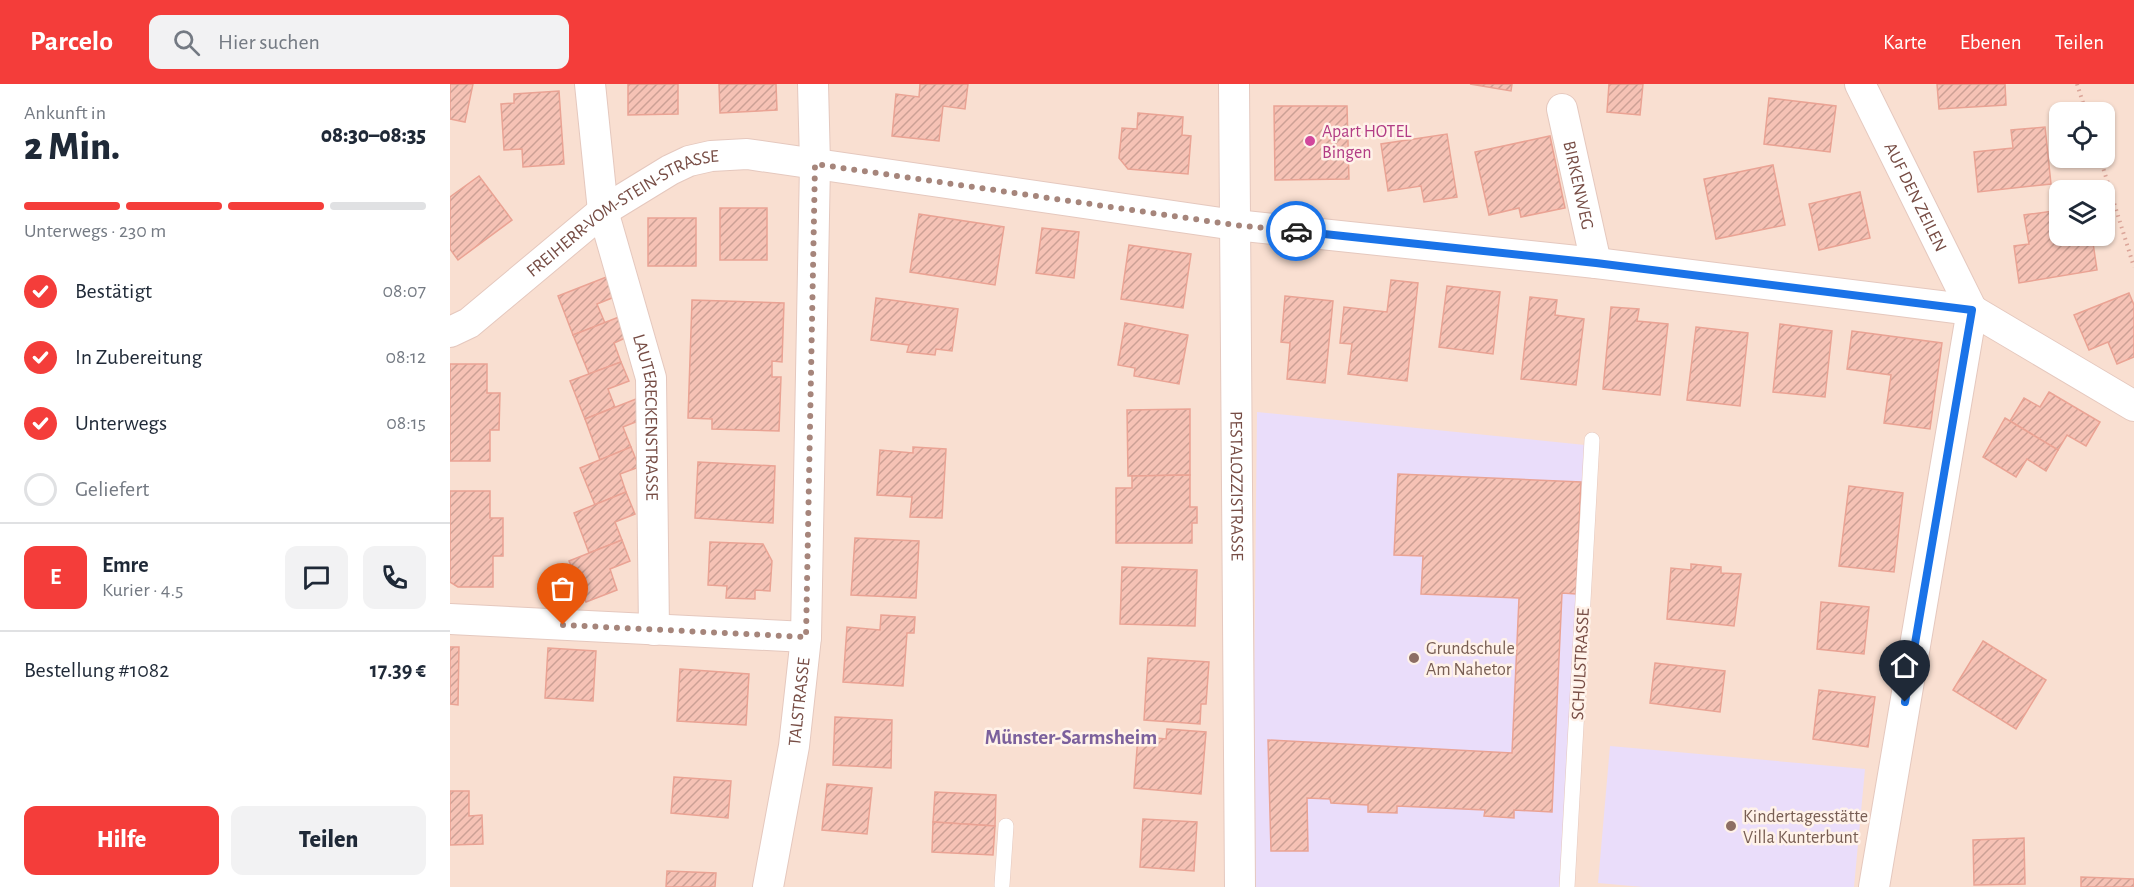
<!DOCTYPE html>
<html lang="de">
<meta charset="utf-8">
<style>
body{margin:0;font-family:"Alegreya Sans",sans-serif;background:#f2f2f3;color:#1f2937;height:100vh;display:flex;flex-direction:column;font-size:22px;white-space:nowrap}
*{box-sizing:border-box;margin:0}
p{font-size:20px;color:#747a83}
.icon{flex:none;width:33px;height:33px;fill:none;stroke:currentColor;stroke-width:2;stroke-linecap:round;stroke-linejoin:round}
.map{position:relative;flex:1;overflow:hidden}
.sheet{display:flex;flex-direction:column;background:#fff;width:450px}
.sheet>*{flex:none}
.buttons{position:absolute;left:1599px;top:18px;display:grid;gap:12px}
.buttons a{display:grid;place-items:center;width:66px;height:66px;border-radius:12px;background:#fff;box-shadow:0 2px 4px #0004;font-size:30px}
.pin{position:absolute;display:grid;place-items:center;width:51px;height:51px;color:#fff;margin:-62px -26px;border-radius:50% 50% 50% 0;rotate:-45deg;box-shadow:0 0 6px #0007}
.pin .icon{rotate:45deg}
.courier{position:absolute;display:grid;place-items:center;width:60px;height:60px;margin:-30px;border:4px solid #1a73e8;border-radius:50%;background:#fff;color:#222;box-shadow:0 2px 8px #0007}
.headline em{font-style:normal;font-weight:800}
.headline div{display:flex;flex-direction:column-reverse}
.headline{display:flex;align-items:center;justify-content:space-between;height:102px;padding:0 24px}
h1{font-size:39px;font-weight:800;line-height:45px}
.bar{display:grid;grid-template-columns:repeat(4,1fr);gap:9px 6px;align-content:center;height:72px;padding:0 24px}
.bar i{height:8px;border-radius:4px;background:#e0e1e3}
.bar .on{background:#f43d3a}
.bar p{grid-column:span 4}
.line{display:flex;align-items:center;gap:15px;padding:0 24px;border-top:2px solid #e0e1e3}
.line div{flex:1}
.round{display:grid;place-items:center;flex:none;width:63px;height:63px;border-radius:12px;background:#f2f2f3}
ol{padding:0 24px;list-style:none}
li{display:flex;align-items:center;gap:18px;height:66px}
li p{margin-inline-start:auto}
li .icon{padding:6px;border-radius:50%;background:#f43d3a;color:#fff;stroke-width:4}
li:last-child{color:#747a83}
li i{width:33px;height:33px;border:3px solid #e0e1e3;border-radius:50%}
.button{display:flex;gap:12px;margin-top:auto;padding:12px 24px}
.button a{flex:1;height:69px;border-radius:12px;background:#f43d3a;color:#fff;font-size:24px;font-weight:800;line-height:69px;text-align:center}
.button a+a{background:#f2f2f3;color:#1f2937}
header{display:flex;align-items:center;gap:36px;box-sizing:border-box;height:84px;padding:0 30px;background:#f43d3a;color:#fff}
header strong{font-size:28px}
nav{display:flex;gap:33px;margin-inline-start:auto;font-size:21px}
.search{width:420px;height:54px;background:#f2f2f3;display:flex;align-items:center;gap:15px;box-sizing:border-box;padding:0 21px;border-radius:12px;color:#747a83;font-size:22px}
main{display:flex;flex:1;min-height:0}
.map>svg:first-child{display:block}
</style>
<header>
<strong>Parcelo</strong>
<div class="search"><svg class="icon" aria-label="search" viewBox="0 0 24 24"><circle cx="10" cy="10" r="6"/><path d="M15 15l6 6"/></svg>Hier suchen</div>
<nav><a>Karte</a><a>Ebenen</a><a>Teilen</a></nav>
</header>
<main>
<section class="sheet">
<div class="headline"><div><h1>2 Min.</h1><p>Ankunft in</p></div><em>08:30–08:35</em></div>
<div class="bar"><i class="on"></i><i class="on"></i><i class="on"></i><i></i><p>Unterwegs · 230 m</p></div>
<ol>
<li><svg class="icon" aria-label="check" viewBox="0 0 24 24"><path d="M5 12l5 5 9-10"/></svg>Bestätigt<p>08:07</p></li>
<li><svg class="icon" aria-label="check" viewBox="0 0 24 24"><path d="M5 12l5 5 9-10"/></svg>In Zubereitung<p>08:12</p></li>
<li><svg class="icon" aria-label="check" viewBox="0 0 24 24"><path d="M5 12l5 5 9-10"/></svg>Unterwegs<p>08:15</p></li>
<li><i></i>Geliefert</li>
</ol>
<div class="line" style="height:108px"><b class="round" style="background:#f43d3a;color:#fff">E</b><div><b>Emre</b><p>Kurier · 4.5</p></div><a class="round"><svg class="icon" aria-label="chat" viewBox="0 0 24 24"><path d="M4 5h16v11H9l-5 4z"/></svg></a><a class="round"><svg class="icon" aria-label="phone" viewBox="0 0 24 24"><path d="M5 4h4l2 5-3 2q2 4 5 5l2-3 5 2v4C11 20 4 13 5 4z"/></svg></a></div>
<div class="line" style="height:78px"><div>Bestellung #1082</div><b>17.39 €</b></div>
<div class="button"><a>Hilfe</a><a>Teilen</a></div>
</section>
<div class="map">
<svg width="1684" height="803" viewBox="0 0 1684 803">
<defs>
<pattern id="building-hatch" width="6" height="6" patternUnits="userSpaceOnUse" patternTransform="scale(1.5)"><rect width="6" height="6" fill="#f6c2b5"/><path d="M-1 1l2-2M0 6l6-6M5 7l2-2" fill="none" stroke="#cca095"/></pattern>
</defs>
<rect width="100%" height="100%" fill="#feece0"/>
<path fill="#f9dfd1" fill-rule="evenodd" d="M 0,0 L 1684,0 L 1684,803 L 0,803 ZM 1610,28 L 1654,28 L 1654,74 L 1610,74 ZM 1610,106 L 1654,106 L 1654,152 L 1610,152 Z"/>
<g fill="#eaddfa">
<path d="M 807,328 L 1135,361 L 1113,803 L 804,803 L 802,800 Z"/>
<path d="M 1160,662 L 1415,685 L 1404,803 L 1193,803 L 1148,799 Z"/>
</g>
<g fill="url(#building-hatch)" stroke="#eaa394" stroke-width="1.5">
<path d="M 0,0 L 23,0 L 15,38 L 0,35 Z"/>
<path d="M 178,0 L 228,0 L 228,30 L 178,31 Z"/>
<path d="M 269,0 L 326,0 L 327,26 L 270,29 Z"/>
<path d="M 470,0 L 518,0 L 515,25 L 493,22 L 489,57 L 442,52 L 446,10 L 469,13 Z"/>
<path d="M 1020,0 L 1062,0 L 1061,7 Z"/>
<path d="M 1159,0 L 1193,0 L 1190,31 L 1157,28 Z"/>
<path d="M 1487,0 L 1555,0 L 1556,21 L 1489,25 Z"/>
<path d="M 109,7 L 114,80 L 73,83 L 72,65 L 54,66 L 51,20 L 64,19 L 64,10 Z"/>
<path d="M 1319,14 L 1386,22 L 1380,68 L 1314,60 Z"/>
<path d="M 824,22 L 897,22 L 899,95 L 825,96 Z"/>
<path d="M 688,29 L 733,33 L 732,51 L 741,52 L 738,90 L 678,85 L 669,74 L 672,44 L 687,45 Z"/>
<path d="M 1595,43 L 1601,100 L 1528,108 L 1524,68 L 1563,64 L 1561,46 Z"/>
<path d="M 997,50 L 1007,113 L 974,118 L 971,102 L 938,107 L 931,60 Z"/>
<path d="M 1100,52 L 1115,124 L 1071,133 L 1069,124 L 1039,131 L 1025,68 Z"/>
<path d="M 1323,81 L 1335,141 L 1266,155 L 1254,95 Z"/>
<path d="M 29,92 L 62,136 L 8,176 L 0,165 L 0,113 Z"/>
<path d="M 1410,108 L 1420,154 L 1369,166 L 1359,120 Z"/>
<rect x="270" y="124" width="47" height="52"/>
<path d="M 1610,126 L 1610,152 L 1642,152 L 1647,186 L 1569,199 L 1564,162 L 1579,160 L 1574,131 Z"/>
<path d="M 469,130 L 554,143 L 545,201 L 460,188 Z"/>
<rect x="198" y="134" width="48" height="48"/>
<path d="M 592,144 L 629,148 L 624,194 L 586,189 Z"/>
<path d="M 679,161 L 741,170 L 733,224 L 671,215 Z"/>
<path d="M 159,192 L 167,212 L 147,220 L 155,239 L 123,251 L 108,212 Z"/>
<path d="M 941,196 L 968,199 L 957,297 L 898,290 L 902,260 L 890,259 L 894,223 L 937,228 Z"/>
<path d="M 997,202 L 1050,208 L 1043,270 L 989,263 Z"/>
<path d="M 1679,209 L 1684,221 L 1684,273 L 1667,280 L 1658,258 L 1639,266 L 1624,231 Z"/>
<path d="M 835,212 L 883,217 L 875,299 L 837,295 L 840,259 L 831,258 Z"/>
<path d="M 1080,213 L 1107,216 L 1105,231 L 1134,235 L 1126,301 L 1071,295 Z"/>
<path d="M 426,214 L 508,225 L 502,267 L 486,265 L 485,271 L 457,268 L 459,261 L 421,256 Z"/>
<path d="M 242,216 L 334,219 L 332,278 L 322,277 L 322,293 L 331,293 L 329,347 L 262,345 L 262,335 L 238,334 Z"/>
<path d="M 1161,223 L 1189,225 L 1187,237 L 1218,240 L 1210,311 L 1153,305 Z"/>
<path d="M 174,231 L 182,251 L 164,259 L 171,278 L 139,290 L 123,251 Z"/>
<path d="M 675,239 L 738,251 L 729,300 L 684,292 L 685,284 L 668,281 Z"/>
<path d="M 1330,240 L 1382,247 L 1375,313 L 1323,308 Z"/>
<path d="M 1246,243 L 1298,249 L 1290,322 L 1237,316 Z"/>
<path d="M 1402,247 L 1492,259 L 1480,345 L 1434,339 L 1441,291 L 1397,285 Z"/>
<path d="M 171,278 L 179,297 L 158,305 L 165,323 L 135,335 L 120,297 Z"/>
<path d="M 0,280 L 37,280 L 37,309 L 50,309 L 49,346 L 40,346 L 40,377 L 0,377 Z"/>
<path d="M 1599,308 L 1650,338 L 1636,362 L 1617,351 L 1608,366 L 1560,337 L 1574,314 L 1590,323 Z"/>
<path d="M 186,315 L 193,335 L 173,343 L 181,363 L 150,376 L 135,335 Z"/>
<path d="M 740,325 L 740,391 L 678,392 L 677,326 Z"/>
<path d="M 1555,334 L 1608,366 L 1596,387 L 1577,375 L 1566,393 L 1533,373 Z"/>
<path d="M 181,363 L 189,383 L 170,390 L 176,408 L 145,421 L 130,384 Z"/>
<path d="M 463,363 L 496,365 L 492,434 L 460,433 L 462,413 L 427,411 L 430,366 L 463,369 Z"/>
<path d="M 248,378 L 325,382 L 323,439 L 245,434 Z"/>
<path d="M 948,390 L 1131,398 L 1126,510 L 1112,509 L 1102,728 L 1064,726 L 1064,734 L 1034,732 L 1035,726 L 947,722 L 947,729 L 918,728 L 918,721 L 881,719 L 880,715 L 857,714 L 858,767 L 821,767 L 818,656 L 1062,669 L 1069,514 L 971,510 L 973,472 L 944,471 Z"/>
<path d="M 740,391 L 740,423 L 747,423 L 747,439 L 742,439 L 742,459 L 666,459 L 666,404 L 682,404 L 682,392 Z"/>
<path d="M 1399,402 L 1453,409 L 1444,488 L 1389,482 Z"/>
<path d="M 0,407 L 40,407 L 40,434 L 53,434 L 53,472 L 43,472 L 43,503 L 8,503 L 0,498 Z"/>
<path d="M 176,408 L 185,430 L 165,438 L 172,456 L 139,469 L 124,429 Z"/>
<path d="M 405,454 L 469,457 L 466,514 L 401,511 Z"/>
<path d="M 172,456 L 180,477 L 160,485 L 167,506 L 136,518 L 119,477 Z"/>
<path d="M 260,458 L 313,460 L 322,477 L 320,507 L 305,506 L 305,515 L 276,514 L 277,502 L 258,501 Z"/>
<path d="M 1241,480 L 1271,483 L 1271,489 L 1291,490 L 1284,542 L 1217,535 L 1221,484 L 1241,486 Z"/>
<path d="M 672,483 L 747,486 L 745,542 L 670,540 Z"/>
<path d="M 1371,518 L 1419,523 L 1414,570 L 1367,565 Z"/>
<path d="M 431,531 L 465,533 L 464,549 L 457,549 L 453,602 L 393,598 L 397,543 L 430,546 Z"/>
<path d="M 1533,557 L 1596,596 L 1566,645 L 1503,606 Z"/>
<path d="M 0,563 L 9,563 L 8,621 L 0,620 Z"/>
<path d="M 98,564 L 146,567 L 143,617 L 95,614 Z"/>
<path d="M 698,574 L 759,578 L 756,620 L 751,620 L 750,640 L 694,636 Z"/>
<path d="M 1205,579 L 1275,587 L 1270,628 L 1200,619 Z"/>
<path d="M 230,585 L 299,590 L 296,641 L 227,637 Z"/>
<path d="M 1369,606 L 1425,613 L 1418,663 L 1363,655 Z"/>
<path d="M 385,633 L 442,636 L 441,684 L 383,681 Z"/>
<path d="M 717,645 L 756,648 L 751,710 L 684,704 L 688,652 L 716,655 Z"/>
<path d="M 224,693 L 281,697 L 278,734 L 221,729 Z"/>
<path d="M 377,700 L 422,704 L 417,750 L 372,746 Z"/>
<path d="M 0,707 L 19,707 L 19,732 L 32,731 L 33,760 L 0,761 Z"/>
<path d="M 485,708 L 546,711 L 545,742 L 483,738 Z"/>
<path d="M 693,735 L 747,738 L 744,787 L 690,783 Z"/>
<path d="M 483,738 L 545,742 L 543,771 L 482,768 Z"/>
<path d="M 1574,754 L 1575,800 L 1524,801 L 1523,756 Z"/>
<path d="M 217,787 L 266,789 L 265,803 L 216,803 Z"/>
<path d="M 1631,793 L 1684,795 L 1684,803 L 1631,803 Z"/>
</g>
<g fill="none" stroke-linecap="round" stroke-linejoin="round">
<defs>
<g id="lane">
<path d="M 552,801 L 556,742"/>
<path d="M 1117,803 L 1142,356"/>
</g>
<g id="street">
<path id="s1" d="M 140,0 L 153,127 L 201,294 L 204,546"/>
<path id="s2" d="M 784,0 L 790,803"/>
<path id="s3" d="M 1410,0 L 1522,226 L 1424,803"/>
<path id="s4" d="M 1112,25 L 1146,179"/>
<path id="s5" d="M 0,248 L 19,239 L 153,127 L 220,86 L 239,77 L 261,72 L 297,70 L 785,141 L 1146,179 L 1522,226 L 1684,322"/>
<path d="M 0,535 L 356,553"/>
<path id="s6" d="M 318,803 L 344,662 L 356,553 L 365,80 L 363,0"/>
</g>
</defs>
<use href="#lane" stroke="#e5c8be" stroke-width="16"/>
<use href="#street" stroke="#e5c8be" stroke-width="32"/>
<g stroke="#dba599" stroke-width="4" stroke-dasharray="1.5 4.5" stroke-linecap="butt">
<path d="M 1627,0 L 1636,28"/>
<path d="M 1650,74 L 1684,183"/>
</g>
<use href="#lane" stroke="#fff" stroke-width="15"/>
<use href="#street" stroke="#fff" stroke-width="30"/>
</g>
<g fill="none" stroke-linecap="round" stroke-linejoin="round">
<path stroke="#a6857b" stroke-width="6" stroke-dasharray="0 10.8" d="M 113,541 L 356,553 L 365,80 L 785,141 L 846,147"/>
<path stroke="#1a73e8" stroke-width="8" d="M 846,147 L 1146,179 L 1522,226 L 1455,618"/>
</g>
<circle fill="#d1479c" stroke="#fff2e9" stroke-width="2" cx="860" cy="57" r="6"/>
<g fill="#8d6e63" stroke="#fff2e9" stroke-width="2">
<circle cx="964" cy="574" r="6"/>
<circle cx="1281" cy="742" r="6"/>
</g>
<g text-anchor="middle" stroke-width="5" stroke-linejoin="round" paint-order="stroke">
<g font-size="18" fill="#b23c85" stroke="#fff2e9" text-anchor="start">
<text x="872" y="53">Apart HOTEL<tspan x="872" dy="21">Bingen</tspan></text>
</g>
<g font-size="18" fill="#774d45" stroke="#fff2e9">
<text dy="6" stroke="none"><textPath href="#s4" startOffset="78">BIRKENWEG</textPath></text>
<text dy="6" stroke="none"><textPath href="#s3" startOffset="126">AUF DEN ZEILEN</textPath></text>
<text dy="6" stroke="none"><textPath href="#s5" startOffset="212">FREIHERR-VOM-STEIN-STRASSE</textPath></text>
<text dy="6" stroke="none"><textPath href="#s1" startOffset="340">LAUTERECKENSTRASSE</textPath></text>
<text dy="6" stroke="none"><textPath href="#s2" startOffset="402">PESTALOZZISTRASSE</textPath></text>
<text transform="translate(1130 580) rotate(-87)" y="6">SCHULSTRASSE</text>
<text dy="6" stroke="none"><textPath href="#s6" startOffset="188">TALSTRASSE</textPath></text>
</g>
<g font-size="18" fill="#785e54" stroke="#fff2e9" text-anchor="start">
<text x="976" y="570">Grundschule<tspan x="976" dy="21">Am Nahetor</tspan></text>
<text x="1293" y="738">Kindertagesstätte<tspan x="1293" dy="21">Villa Kunterbunt</tspan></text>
</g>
<g font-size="21" font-weight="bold" fill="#7b609c" stroke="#fff2e9">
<text x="621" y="660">Münster-Sarmsheim</text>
</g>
</g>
</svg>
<div class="buttons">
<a><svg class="icon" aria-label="locate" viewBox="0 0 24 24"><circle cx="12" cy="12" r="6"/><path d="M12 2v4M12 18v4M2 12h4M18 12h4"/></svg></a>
<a><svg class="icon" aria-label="layers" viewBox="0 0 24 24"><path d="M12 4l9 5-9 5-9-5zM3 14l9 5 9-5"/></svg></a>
</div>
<div class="pin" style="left:113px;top:541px;background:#ea580c"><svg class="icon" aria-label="bag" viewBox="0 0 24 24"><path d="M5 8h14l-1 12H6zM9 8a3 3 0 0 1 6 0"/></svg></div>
<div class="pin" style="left:1455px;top:618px;background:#1f2937"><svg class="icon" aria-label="home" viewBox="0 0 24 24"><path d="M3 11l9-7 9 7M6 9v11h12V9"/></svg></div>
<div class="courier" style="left:846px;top:147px"><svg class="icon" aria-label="car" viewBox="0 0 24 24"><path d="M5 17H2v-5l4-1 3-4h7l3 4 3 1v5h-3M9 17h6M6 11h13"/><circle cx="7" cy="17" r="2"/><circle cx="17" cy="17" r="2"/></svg></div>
</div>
</main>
